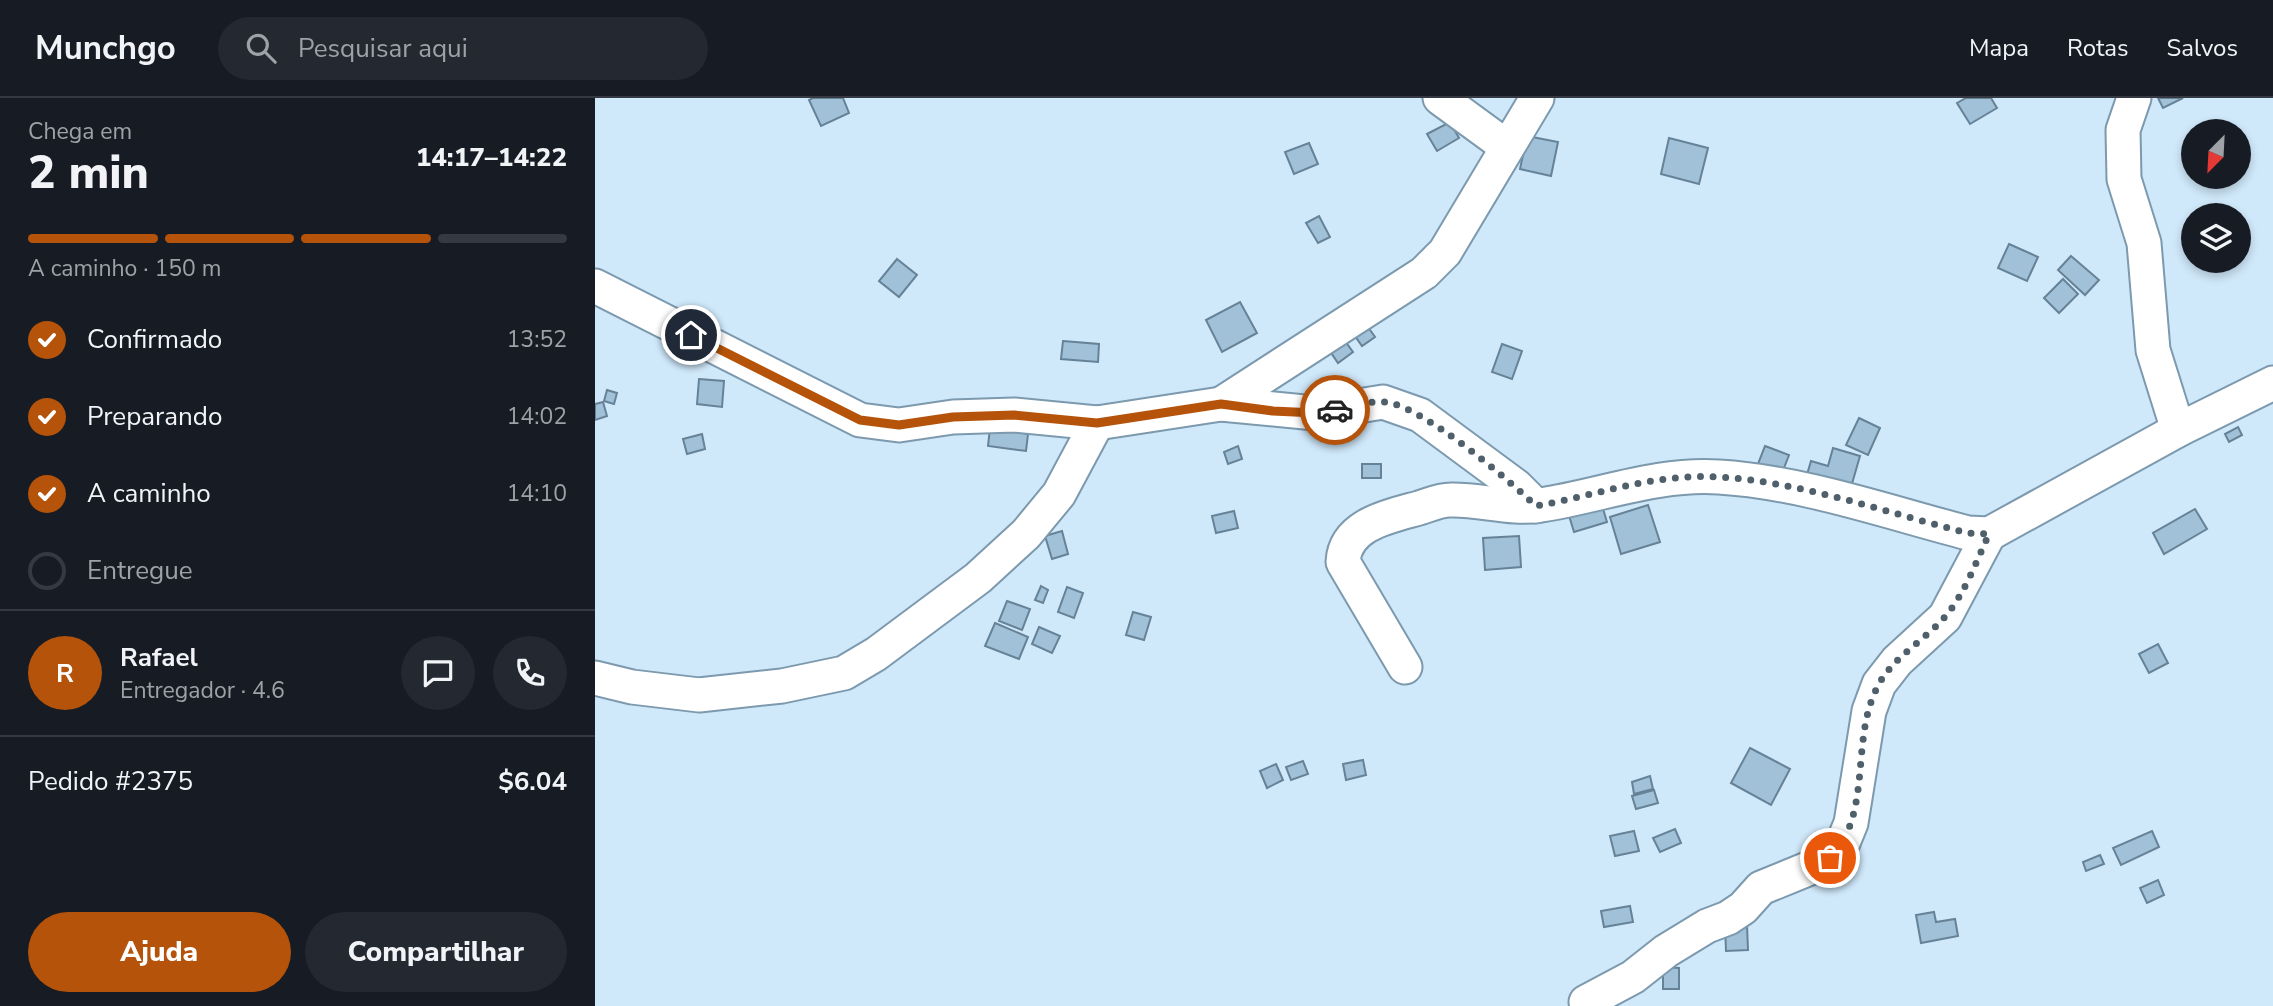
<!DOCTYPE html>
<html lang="pt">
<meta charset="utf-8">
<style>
body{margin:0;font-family:"Nunito Sans",sans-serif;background:#242831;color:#f1f3f6;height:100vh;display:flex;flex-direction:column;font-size:26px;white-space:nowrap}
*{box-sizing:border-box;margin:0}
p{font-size:23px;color:#9ea1a6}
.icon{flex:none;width:38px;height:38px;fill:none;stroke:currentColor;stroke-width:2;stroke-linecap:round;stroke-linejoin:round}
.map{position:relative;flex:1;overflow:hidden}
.side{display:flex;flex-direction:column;background:#171b24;width:595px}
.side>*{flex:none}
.needle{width:46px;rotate:204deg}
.buttons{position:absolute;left:1586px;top:21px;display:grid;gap:14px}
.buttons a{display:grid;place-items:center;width:70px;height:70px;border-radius:50%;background:#171b24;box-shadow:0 4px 10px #0003;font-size:35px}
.pin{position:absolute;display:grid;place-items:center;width:60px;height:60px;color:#fff;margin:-30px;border:4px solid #fff;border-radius:50%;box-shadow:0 2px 7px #0007}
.courier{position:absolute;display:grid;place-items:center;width:70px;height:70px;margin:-35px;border:5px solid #b45309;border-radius:50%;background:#fff;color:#222;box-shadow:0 2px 9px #0007}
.summary em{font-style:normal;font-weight:800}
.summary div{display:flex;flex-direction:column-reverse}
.summary{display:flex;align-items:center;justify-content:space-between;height:119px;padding:0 28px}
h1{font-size:46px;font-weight:800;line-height:52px}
.bar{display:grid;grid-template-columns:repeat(4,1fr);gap:10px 7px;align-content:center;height:84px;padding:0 28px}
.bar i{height:9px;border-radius:5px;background:#363941}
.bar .selected{background:#b45309}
.bar p{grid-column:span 4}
.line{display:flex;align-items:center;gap:18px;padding:0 28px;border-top:2px solid #363941}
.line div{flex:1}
.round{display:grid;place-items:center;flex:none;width:74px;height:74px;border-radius:37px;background:#242831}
ol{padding:0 28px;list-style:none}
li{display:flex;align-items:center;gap:21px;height:77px}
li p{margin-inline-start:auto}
li .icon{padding:7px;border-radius:50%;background:#b45309;color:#fff;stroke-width:4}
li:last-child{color:#9ea1a6}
li i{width:38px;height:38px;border:4px solid #363941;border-radius:50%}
.cta{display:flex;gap:14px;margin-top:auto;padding:14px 28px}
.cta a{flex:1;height:80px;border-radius:42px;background:#b45309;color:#fff;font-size:28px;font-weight:800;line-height:80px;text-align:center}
.cta a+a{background:#242831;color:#f1f3f6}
header{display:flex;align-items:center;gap:42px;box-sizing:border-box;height:98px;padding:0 35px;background:#171b24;border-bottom:2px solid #363941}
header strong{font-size:33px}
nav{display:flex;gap:38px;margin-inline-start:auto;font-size:24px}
.search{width:490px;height:63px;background:#242831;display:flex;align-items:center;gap:18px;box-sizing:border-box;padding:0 24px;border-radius:38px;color:#9ea1a6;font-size:26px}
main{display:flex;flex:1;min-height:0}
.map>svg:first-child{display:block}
</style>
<header>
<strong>Munchgo</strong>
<div class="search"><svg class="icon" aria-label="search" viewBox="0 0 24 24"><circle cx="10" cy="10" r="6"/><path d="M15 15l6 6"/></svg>Pesquisar aqui</div>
<nav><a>Mapa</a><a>Rotas</a><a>Salvos</a></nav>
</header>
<main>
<section class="side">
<div class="summary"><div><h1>2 min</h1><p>Chega em</p></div><em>14:17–14:22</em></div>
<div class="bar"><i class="selected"></i><i class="selected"></i><i class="selected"></i><i></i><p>A caminho · 150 m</p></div>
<ol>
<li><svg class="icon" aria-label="check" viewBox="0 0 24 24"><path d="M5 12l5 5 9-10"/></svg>Confirmado<p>13:52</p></li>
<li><svg class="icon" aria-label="check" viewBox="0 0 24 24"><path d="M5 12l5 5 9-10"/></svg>Preparando<p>14:02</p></li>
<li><svg class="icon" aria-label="check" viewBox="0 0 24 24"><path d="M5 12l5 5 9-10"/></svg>A caminho<p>14:10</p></li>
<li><i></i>Entregue</li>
</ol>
<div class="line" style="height:126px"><b class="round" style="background:#b45309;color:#fff">R</b><div><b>Rafael</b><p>Entregador · 4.6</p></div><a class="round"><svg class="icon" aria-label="chat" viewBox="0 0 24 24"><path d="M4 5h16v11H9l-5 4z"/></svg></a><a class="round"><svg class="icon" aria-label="phone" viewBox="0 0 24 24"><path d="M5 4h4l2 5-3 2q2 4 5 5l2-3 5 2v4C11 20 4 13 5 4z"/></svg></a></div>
<div class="line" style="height:91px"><div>Pedido #2375</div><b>$6.04</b></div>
<div class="cta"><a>Ajuda</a><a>Compartilhar</a></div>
</section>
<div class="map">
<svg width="1678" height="908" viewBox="0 0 1678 908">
<rect width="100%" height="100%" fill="#cfe8fa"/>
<g fill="#a0c1d8" stroke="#668297" stroke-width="2">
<path d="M 218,0 L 248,0 L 254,15 L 226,28 L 214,2 Z"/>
<path d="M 1371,0 L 1396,0 L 1402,10 L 1375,26 L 1362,5 Z"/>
<path d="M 1563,0 L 1588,0 L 1568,10 Z"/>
<path d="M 855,24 L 864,40 L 842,53 L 832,36 Z"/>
<path d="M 932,38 L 963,44 L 956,78 L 925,71 Z"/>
<path d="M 1074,40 L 1113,50 L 1104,86 L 1066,76 Z"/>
<path d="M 714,45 L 723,66 L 699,76 L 690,54 Z"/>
<path d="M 724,118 L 735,139 L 723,145 L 711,125 Z"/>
<path d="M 1414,146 L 1443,159 L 1432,183 L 1403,170 Z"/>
<path d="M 1476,158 L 1504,182 L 1490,197 L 1463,172 Z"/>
<path d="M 302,161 L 322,177 L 304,199 L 284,183 Z"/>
<path d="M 1468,181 L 1483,196 L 1464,215 L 1449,200 Z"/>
<path d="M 645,204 L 662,235 L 627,254 L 611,222 Z"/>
<path d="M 768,222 L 780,239 L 767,248 L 755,231 Z"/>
<path d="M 745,236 L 758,254 L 743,265 L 730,246 Z"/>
<path d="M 468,243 L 504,246 L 503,264 L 466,261 Z"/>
<path d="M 907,246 L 927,253 L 917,281 L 897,274 Z"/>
<path d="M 104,281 L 129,283 L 127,309 L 102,306 Z"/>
<path d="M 12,292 L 22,295 L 19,306 L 9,303 Z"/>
<path d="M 8,304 L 12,318 L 0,322 L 0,306 Z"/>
<path d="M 1264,320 L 1285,330 L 1273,357 L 1251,347 Z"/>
<path d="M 1643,329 L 1647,337 L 1634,344 L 1630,336 Z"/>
<path d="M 395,330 L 433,336 L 431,353 L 393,348 Z"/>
<path d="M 107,336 L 110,351 L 92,356 L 88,341 Z"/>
<path d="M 643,348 L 647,361 L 633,366 L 629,354 Z"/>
<path d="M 1170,348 L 1194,357 L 1187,375 L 1163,366 Z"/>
<path d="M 1238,350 L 1265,358 L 1254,396 L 1210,383 L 1216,363 L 1233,368 Z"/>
<rect x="767" y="366" width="19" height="14"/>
<path d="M 1005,401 L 1012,424 L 979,434 L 972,411 Z"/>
<path d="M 1053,407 L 1065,444 L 1026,456 L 1015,419 Z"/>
<path d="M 1600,411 L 1612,431 L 1569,456 L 1558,435 Z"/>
<path d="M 639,413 L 643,430 L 621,435 L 617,418 Z"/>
<path d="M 467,433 L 473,456 L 457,461 L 450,438 Z"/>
<path d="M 924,438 L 926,469 L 890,472 L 888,440 Z"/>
<path d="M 446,488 L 453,492 L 448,505 L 440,502 Z"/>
<path d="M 472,489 L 488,495 L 479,520 L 463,514 Z"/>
<path d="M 412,503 L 435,511 L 427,532 L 404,523 Z"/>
<path d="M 538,514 L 556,519 L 549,542 L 531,537 Z"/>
<path d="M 400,525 L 433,539 L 424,561 L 390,548 Z"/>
<path d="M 444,529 L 465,538 L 457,555 L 437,546 Z"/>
<path d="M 1563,546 L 1573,565 L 1554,575 L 1544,556 Z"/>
<path d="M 1155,650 L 1195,671 L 1176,707 L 1136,685 Z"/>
<path d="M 768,662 L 771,677 L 751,682 L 748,666 Z"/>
<path d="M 708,663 L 713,676 L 696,682 L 691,669 Z"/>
<path d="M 681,666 L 688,682 L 672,690 L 665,673 Z"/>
<path d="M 1055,678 L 1058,691 L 1039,696 L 1037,684 Z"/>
<path d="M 1059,692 L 1063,705 L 1041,711 L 1037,698 Z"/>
<path d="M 1080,731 L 1086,745 L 1065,754 L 1058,740 Z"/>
<path d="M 1039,733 L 1044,753 L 1020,758 L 1015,738 Z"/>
<path d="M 1557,733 L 1564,749 L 1526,767 L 1518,750 Z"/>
<path d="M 1505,757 L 1509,766 L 1491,773 L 1488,764 Z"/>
<path d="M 1563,782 L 1569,797 L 1552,805 L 1545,790 Z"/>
<path d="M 1035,808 L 1038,824 L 1009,829 L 1006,813 Z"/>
<path d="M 1339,814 L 1341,824 L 1360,821 L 1363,838 L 1326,845 L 1321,817 Z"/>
<path d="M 1130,827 L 1152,827 L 1153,852 L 1131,853 Z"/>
<path d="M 1068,869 L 1084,870 L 1084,891 L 1068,891 Z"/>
</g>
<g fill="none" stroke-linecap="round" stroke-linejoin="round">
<defs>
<g id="street">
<path d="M 845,0 L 912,49"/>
<path d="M 1539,0 L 1528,32 L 1529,81 L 1549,145 L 1558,252 L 1583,332"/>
<path d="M 0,188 L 265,322 L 304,327 L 358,319 L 419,317 L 502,325 L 626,306 L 720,315 L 788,304 L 825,317 L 921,388 L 941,408"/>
<path d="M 626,306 L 829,175 L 850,154 L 942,0"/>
<path d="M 810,569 L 748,464 C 750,426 795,418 824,410 C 834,407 845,402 855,402 C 885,401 916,412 946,407 C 1005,398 1062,375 1124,379 C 1207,384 1292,414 1373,435 L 1394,436 L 1583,332 L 1678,285"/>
<path d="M 0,580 L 37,589 L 104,597 L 187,588 L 249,575 L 281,556 L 383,480 L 431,436 L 464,396 L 502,325"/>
<path d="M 991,904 L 1038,879 L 1071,853 L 1112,828 L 1133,820 L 1148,810 L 1166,790 L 1215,770 L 1235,759 L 1247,747 L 1256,725 L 1274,613 L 1284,586 L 1302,563 L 1350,519 L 1394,436"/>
</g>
</defs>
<use href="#street" stroke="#7c99ae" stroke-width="37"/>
<use href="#street" stroke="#fff" stroke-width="33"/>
</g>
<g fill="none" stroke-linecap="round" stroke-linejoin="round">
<path stroke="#50606b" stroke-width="7" stroke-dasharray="0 12.6" d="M 740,312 C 755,309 773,303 789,304 C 825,306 914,382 941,408 C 1002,397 1061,375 1124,379 C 1208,384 1292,415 1373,435 L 1394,436 C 1381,464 1369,498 1348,521 C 1328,543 1298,560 1284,586 C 1254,639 1279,715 1235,760"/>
<path stroke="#b45309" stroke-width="9" d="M 96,237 L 265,322 L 304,327 L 358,319 L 419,317 L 502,325 L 626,306 L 678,313 L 720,315 L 740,312"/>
</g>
</svg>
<div class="buttons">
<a><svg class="needle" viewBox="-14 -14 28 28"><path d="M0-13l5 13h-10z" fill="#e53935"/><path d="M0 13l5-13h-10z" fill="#9ea1a6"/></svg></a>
<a><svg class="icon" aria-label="layers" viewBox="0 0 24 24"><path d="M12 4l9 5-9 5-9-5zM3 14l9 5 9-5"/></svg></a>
</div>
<div class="pin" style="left:1235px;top:760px;background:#ea580c"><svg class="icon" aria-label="bag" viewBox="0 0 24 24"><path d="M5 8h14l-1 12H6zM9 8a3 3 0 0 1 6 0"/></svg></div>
<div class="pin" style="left:96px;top:237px;background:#1f2937"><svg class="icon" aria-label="home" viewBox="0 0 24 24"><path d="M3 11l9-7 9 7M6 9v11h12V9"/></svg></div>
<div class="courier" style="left:740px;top:312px"><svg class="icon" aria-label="car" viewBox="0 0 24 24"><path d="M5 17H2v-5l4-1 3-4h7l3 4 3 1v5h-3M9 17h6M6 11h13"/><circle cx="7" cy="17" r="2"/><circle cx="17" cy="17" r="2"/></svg></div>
</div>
</main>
